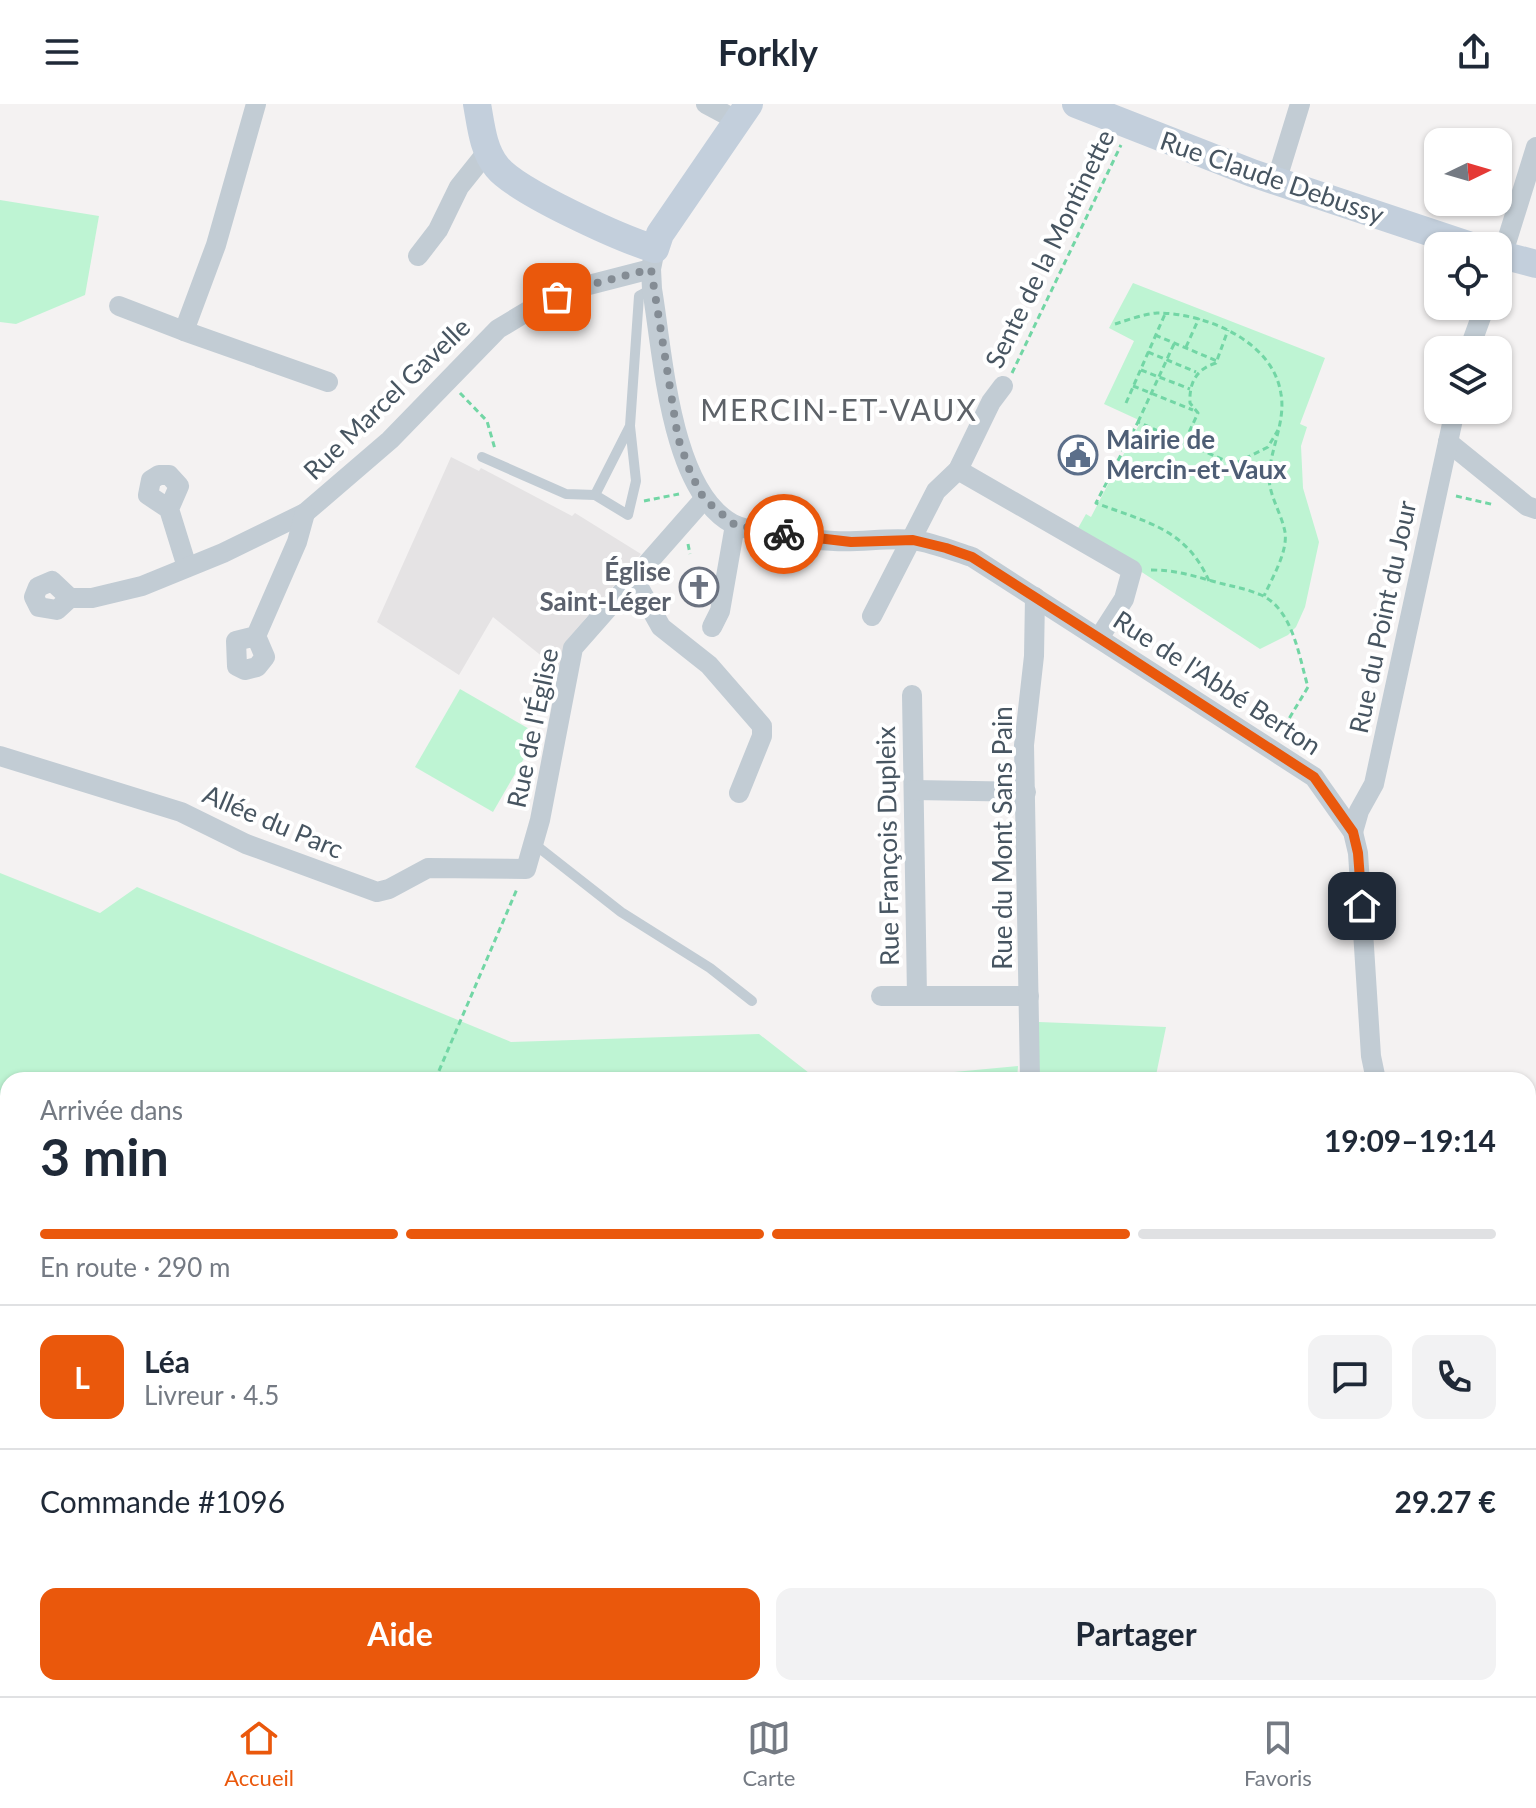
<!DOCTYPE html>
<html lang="fr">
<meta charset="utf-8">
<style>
body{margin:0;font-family:Lato,sans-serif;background:#f2f2f3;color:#1f2937;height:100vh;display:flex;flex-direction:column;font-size:30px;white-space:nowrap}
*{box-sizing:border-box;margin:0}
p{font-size:26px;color:#747a83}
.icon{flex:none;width:44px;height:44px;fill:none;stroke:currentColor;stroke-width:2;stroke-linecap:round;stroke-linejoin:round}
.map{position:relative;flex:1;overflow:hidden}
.details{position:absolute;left:0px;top:968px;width:1536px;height:624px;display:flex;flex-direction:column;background:#fff;border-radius:24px 24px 0 0;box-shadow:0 2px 6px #0004}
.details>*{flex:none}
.needle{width:52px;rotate:85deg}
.buttons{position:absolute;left:1424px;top:24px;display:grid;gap:16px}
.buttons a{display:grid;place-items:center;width:88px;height:88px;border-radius:16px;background:#fff;box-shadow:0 2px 6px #0004;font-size:40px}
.pin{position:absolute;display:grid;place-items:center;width:68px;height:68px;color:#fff;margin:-34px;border-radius:16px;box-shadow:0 4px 12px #0006}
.courier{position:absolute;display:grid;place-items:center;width:80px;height:80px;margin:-40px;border:6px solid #ea580c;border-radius:50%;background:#fff;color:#222;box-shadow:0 2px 10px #0007}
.head em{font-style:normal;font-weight:700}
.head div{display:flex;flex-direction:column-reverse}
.head{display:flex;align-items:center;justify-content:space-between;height:136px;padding:0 40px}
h1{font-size:52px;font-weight:700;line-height:60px}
.bar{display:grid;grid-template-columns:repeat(4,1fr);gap:12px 8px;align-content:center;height:96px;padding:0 40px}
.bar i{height:10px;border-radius:6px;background:#e0e1e3}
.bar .current{background:#ea580c}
.bar p{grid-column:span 4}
.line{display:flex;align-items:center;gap:20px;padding:0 40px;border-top:2px solid #e0e1e3}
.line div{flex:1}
.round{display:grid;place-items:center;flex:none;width:84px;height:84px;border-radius:16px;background:#f2f2f3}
.button{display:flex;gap:16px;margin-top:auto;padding:16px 40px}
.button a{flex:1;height:92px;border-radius:16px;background:#ea580c;color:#fff;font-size:32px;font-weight:700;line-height:92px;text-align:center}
.button a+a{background:#f2f2f3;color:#1f2937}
header{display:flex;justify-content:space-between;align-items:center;height:104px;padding:0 40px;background:#fff;font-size:36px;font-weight:700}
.tab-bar{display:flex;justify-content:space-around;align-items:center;height:112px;border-top:2px solid #e0e1e3;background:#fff;font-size:22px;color:#747a83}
.tab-bar a{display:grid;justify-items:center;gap:4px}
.tab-bar .current{color:#ea580c}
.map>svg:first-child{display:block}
</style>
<header><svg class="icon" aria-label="menu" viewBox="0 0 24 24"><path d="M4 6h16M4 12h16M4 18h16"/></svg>Forkly<svg class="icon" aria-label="share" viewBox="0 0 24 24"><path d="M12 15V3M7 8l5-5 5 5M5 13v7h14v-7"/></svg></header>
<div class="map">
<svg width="1536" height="1592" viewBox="0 0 1536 1592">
<rect width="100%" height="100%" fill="#f4f2f2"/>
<path fill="#e5e3e4" d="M 451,353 L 479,367 L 481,364 L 572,412 L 575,409 L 641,450 L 567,536 L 559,566 L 493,513 L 459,571 L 377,518 Z"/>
<g fill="#bef4d3">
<path d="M 0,96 L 99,112 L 85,191 L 16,220 L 0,218 Z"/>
<path d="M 1133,179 L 1325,254 L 1300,320 L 1307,323 L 1301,342 L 1303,384 L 1319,438 L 1305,503 L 1296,523 L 1288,531 L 1260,545 L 1077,426 L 1086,410 L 1091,413 L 1141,317 L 1104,300 L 1134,237 L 1109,224 Z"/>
<path d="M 460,585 L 538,630 L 493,708 L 415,663 Z"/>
<path d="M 0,769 L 100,809 L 137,783 L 511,938 L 759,930 L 818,976 L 8,976 L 8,1584 L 931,1584 L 930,1592 L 0,1592 Z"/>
<path d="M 1039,918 L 1166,923 L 1155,976 L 1039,976 Z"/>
<path d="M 1018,962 L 1017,976 L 869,976 Z"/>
<path d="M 1358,1584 L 1363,1592 L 1201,1592 L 1199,1585 Z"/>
</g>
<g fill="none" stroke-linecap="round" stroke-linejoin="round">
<g stroke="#72d6a5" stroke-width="3" stroke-dasharray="6 4" stroke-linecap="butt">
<path d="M 1115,220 C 1128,216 1143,210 1157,209 C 1204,209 1273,236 1281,290 C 1286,319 1269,347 1269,375 C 1270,393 1282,411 1285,428 C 1288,448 1272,474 1264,492"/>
<path d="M 1155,231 L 1217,257"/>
<path d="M 1186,243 L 1199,214"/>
<path d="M 1148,248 L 1196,268"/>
<path d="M 1141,266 L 1190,285"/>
<path d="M 1012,269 L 1121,41"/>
<path d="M 1133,282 L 1193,306"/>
<path d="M 460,289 L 487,317 L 495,345"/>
<path d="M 1126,299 L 1165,210"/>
<path d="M 1138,318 L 1174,240"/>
<path d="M 1185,337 L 1198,309 L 1190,299 C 1189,279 1196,265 1216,259 L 1228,226"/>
<path d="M 1236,359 L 1268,343 L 1278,326"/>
<path d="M 1456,392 L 1495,401"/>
<path d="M 644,397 L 679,390"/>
<path d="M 688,440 L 690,450"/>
<path d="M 1151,466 C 1174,466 1191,471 1212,477 C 1229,482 1245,484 1261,491 C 1293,505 1299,553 1308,583 L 1281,628"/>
<path d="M 1209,477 C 1186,424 1145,418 1096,399 L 1138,318 L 1233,360 L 1262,367 L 1269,376"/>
<path d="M 435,976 L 517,785"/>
<path d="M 0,1365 L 8,1359"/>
</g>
<g stroke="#c2ccd4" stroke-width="10">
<path d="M 630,322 L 595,391 L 628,411 L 636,377 L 630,322 L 639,192 L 652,185"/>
<path d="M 482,353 L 566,390 L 595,391"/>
<path d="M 533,739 L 621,808 L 710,864 L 752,897"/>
</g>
<g stroke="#c2ccd4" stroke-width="20">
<path d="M 256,0 L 216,141 L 184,227 L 328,278"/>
<path d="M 706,0 L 736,16"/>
<path d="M 1276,78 L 1300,0"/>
<path d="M 655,145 L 651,165 L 652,185 C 663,249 670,387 733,420 C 751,429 812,436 834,437 C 860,439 888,433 914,436 C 933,439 953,447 972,453 L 1314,673 L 1353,728 L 1358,749 L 1371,952 L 1376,976"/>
<path d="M 418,152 L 438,126 L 459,83 L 487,48"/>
<path d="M 1498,165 L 1536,43"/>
<path d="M 119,202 L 184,227"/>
<path d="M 1469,246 L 1485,202"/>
<path d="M 1448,338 L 1527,402 L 1536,405"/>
<path d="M 958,366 L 1132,466 L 1124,495 L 1099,534"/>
<path d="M 169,405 L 148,391 L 151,376 L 159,371 L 169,371 L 179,382 L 169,405 L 187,463"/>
<path d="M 633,473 L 661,523 L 709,561 L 762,622 L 762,632 L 739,689"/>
<path d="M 70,494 L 57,506 L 39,503 L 34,493 L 38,483 L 52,477 L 70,494 L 92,494 L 142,482 L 223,449 L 305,409 L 390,336 L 498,225 L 533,204 L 581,183 L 651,165"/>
<path d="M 872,512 L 936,387 L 958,366 L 991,298 L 1003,282"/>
<path d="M 712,523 L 720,507 L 735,421"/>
<path d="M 256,532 L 265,553 L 257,563 L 245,566 L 237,562 L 236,537 L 256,532 L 297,438 L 305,409"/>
<path d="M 912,591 L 917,892"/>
<path d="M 0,652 L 181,708 L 246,740 L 377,788 L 389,785 L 428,764 L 526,765 L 540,716 L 573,544 L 704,395"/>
<path d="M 914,686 L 1026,688"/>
<path d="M 1353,728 L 1359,707 L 1374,680 L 1455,306"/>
<path d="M 881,892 L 1029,892"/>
<path d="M 1030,976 L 1024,641 L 1034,552 L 1035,493"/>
<path d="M 1528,1094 L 1536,1100"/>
<path d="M 941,1592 L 943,1584"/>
<path d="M 1368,1592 L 1368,1584"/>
</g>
<g stroke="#c3cfdc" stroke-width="28">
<path d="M 477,0 C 481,22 483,46 497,63 C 517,88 622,135 655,145 L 660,130 L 749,0"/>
<path d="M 1076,0 L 1252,69 L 1471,142"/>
<path d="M 1498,150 L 1536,160"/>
</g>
</g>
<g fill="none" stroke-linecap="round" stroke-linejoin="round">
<path stroke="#848c94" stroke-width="8" stroke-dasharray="0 14.4" d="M 557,193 L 581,183 L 651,165 L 678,334 L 691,370 L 704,395 L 735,421 L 784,430"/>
<path stroke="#ea580c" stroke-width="10" d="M 784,430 L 851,438 L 913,436 L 946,444 L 972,453 L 1099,534 L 1314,673 L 1353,728 L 1358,749 L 1362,802"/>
</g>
<defs>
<symbol id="civic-ring" viewBox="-11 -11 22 22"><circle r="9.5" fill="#fff" stroke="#5c6f8a" stroke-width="1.5"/><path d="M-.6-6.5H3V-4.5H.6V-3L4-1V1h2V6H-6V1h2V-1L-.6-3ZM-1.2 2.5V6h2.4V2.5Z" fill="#5c6f8a"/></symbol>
<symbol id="church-ring" viewBox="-11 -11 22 22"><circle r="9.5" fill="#fff" stroke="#6b7280" stroke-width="1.5"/><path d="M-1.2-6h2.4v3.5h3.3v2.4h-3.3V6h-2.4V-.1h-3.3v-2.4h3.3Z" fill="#6b7280"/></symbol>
</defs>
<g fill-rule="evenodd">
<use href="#civic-ring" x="1056" y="329" width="44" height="44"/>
<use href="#church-ring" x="677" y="461" width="44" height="44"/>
</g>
<g text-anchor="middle" stroke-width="8" stroke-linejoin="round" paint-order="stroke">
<g font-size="26" fill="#475561" stroke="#fff">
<text transform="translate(1272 74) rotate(19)" y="9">Rue Claude Debussy</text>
<text transform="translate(1050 145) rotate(-64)" y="9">Sente de la Montinette</text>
<text transform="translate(387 295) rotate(-44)" y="9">Rue Marcel Gavelle</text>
<text transform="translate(1383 513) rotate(-78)" y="9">Rue du Point du Jour</text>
<text transform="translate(1217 579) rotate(33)" y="9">Rue de l'Abbé Berton</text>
<text transform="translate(533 624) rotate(-78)" y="9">Rue de l'Église</text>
<text transform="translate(273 718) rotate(23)" y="9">Allée du Parc</text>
<text transform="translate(1003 734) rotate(-90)" y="9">Rue du Mont Sans Pain</text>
<text transform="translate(888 742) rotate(-91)" y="9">Rue François Dupleix</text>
</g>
<g font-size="26" font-weight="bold" fill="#4e5e75" stroke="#fff" text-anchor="start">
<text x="1106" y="345">Mairie de<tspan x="1106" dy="30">Mercin-et-Vaux</tspan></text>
</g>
<g font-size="26" font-weight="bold" fill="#5b616d" stroke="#fff" text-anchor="end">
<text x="671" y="477">Église<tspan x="671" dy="30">Saint-Léger</tspan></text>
</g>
<g font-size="30" letter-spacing="2" fill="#5d6268" stroke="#fff">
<text x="839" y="317">MERCIN-ET-VAUX</text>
</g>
</g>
</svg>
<div class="buttons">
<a><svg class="needle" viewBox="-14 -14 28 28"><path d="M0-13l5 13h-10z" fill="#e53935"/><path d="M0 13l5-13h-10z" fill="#747a83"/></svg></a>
<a><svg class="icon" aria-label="locate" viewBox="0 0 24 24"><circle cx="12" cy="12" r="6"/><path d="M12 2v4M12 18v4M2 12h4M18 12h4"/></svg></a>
<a><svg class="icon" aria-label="layers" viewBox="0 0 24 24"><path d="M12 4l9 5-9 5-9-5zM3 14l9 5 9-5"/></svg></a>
</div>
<div class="pin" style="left:557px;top:193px;background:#ea580c"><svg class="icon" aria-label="bag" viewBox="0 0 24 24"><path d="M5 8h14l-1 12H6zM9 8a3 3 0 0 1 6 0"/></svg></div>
<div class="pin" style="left:1362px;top:802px;background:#1f2937"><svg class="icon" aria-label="home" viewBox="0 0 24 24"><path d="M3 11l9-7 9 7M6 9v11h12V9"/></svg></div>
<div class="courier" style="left:784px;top:430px"><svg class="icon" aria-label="bike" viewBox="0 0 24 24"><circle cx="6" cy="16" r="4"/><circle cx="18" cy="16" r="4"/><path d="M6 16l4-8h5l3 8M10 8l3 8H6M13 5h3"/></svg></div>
<section class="details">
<div class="head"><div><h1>3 min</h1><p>Arrivée dans</p></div><em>19:09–19:14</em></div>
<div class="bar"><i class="current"></i><i class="current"></i><i class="current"></i><i></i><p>En route · 290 m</p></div>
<div class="line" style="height:144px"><b class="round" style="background:#ea580c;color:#fff">L</b><div><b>Léa</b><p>Livreur · 4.5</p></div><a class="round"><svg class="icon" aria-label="chat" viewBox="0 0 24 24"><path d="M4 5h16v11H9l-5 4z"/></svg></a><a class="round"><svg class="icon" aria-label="phone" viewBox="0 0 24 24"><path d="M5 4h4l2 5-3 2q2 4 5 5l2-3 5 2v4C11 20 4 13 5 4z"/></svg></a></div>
<div class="line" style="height:104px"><div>Commande #1096</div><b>29.27 €</b></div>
<div class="button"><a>Aide</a><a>Partager</a></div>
</section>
</div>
<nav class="tab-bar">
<a class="current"><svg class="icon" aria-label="home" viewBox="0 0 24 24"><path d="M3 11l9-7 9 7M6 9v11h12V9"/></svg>Accueil</a>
<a><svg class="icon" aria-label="map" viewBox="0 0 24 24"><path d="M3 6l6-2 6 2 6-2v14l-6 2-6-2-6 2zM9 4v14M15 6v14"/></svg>Carte</a>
<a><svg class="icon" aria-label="saved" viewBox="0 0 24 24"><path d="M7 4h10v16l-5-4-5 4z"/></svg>Favoris</a>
</nav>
